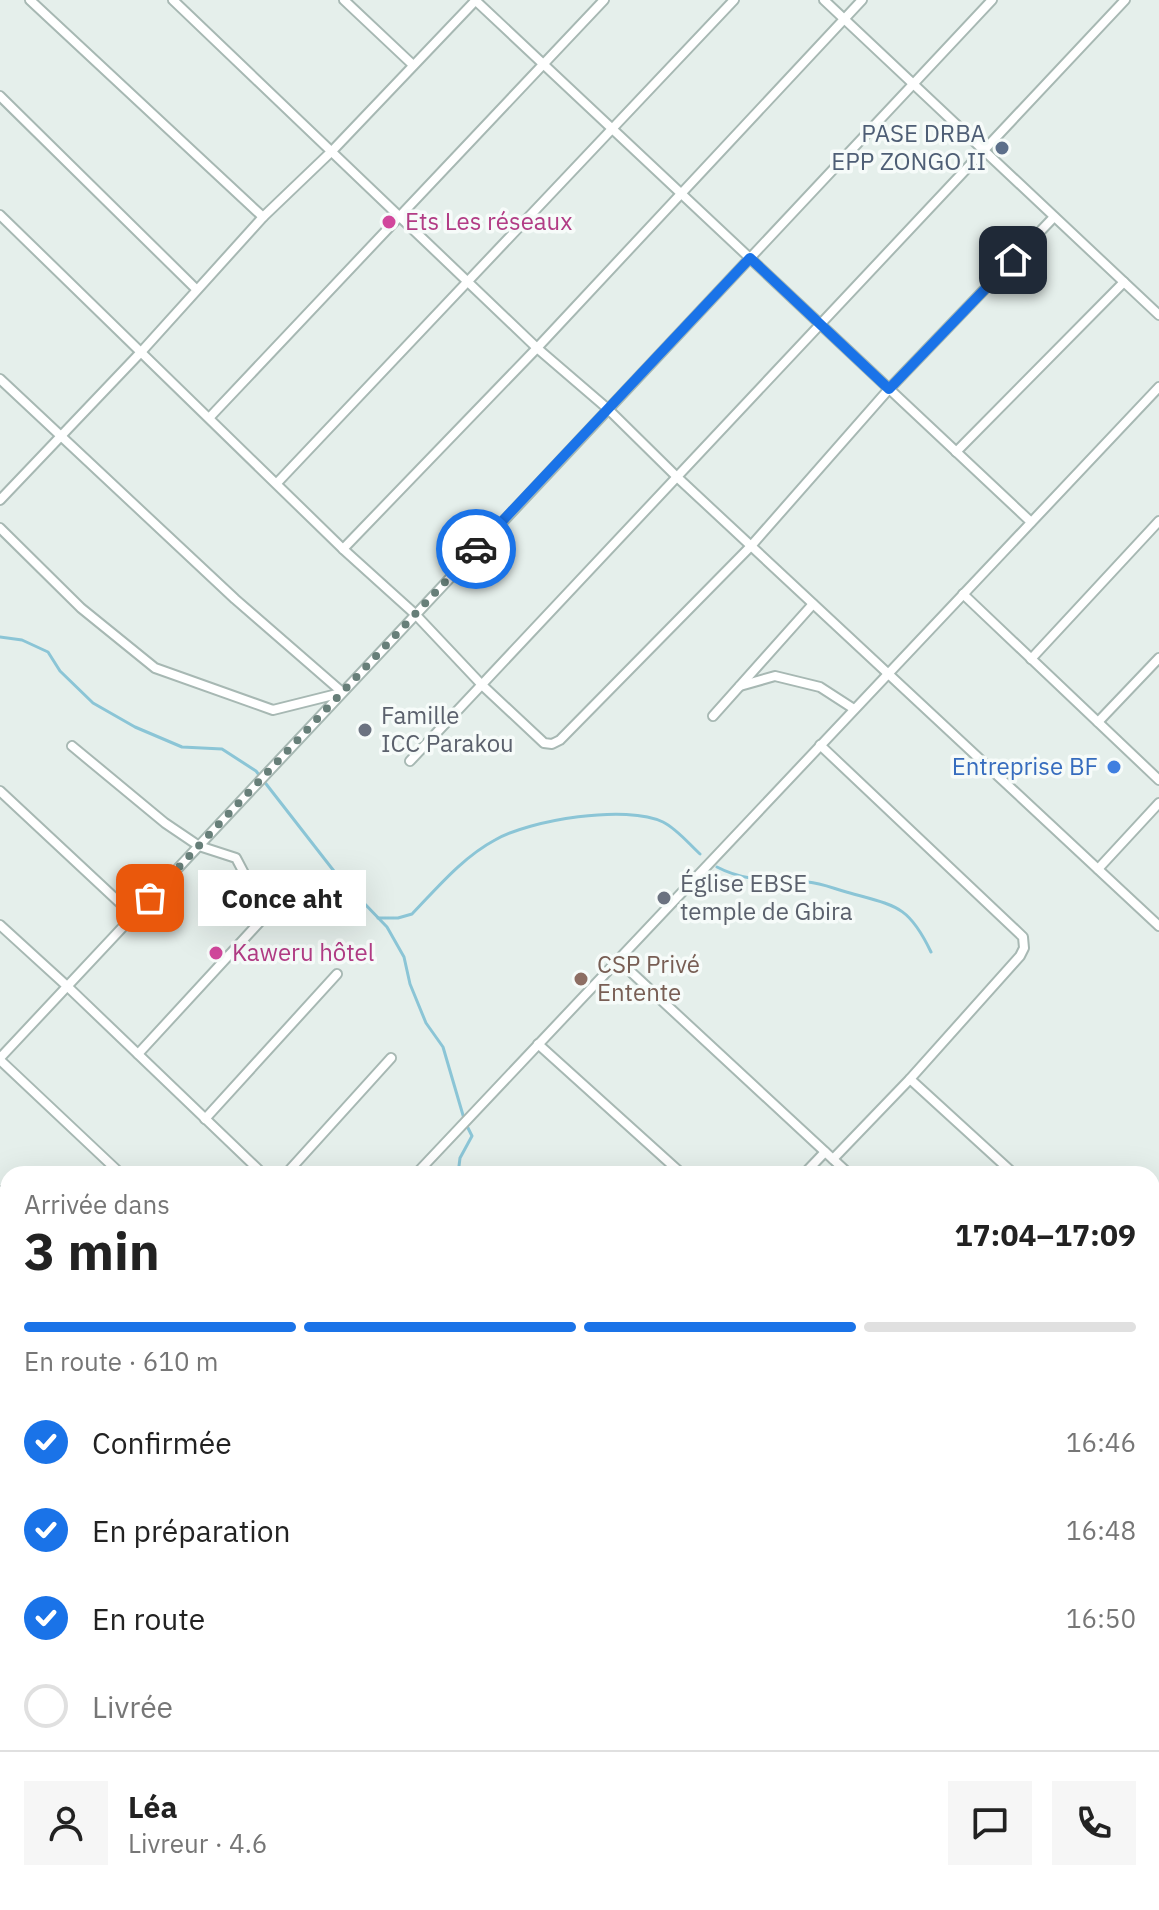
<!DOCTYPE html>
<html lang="fr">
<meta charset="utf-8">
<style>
body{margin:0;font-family:"IBM Plex Sans",sans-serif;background:#f6f6f6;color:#222;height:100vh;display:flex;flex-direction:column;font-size:30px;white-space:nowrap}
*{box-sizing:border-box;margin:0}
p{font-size:26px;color:#767676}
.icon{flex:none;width:44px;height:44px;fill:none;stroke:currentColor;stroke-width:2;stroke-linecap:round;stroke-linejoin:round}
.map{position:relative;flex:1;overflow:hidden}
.panel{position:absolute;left:0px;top:1166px;width:1160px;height:744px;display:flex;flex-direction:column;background:#fff;border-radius:24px 24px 0 0;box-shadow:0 8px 32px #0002}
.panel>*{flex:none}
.pin{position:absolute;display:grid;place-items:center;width:68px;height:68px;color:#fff;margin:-34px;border-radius:16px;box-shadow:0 4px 12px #0006}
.courier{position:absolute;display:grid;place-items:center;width:80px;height:80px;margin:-40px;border:6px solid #1a73e8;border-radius:50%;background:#fff;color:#222;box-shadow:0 2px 10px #0007}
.bubble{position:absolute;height:56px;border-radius:0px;background:#fff;box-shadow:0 8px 32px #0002;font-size:26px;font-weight:700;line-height:56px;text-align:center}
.overview em{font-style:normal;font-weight:700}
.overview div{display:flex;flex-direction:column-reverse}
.overview{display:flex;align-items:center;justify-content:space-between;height:136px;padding:0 24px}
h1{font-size:52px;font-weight:700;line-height:60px}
.bar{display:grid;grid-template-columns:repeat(4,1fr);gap:12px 8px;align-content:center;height:96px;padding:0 24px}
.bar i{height:10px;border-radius:6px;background:#e0e0e0}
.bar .selected{background:#1a73e8}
.bar p{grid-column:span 4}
.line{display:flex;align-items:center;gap:20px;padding:0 24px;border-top:2px solid #e0e0e0}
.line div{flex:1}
.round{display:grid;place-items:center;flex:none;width:84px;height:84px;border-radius:0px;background:#f6f6f6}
ol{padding:0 24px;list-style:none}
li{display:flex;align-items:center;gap:24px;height:88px}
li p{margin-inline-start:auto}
li .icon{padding:8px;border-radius:50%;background:#1a73e8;color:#fff;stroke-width:4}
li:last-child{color:#767676}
li i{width:44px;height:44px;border:4px solid #e0e0e0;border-radius:50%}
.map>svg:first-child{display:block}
</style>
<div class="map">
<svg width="1159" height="1910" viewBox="0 0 1159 1910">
<rect width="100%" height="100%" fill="#e5efeb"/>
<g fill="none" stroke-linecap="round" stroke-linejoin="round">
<g stroke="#8bc5d6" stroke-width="3">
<path d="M 0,637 L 22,640 L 48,652 L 60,671 L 93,703 L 135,727 L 182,747 L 222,749 L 256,771 L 337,875 L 387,927 L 404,957 L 410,984 L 426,1023 L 443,1047 L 465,1122 L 472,1136 L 460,1158 L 458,1174"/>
<path d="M 717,867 C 747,883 776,879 808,882 C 822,883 837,890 850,893 C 897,906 909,906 931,952"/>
<path d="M 378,918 L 398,918 L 412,914 C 437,888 463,857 495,840 C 529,820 627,804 663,822 C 677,829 689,844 700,854"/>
</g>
<defs>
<g id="minor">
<path d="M 30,0 L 263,217"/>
<path d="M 173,0 L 537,348 L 608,409 L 677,477 L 1159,926"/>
<path d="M 344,0 L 413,65"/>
<path d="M 475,0 L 1031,522"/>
<path d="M 824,0 L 1159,315"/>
<path d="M 0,96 L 196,289"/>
<path d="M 0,215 L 343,549 L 415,614 L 482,685 L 544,743 L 552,744 L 560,740 L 751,546 L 889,389 L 1054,217"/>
<path d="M 0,379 L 235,599 L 342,692"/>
<path d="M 210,417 L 604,0"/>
<path d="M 956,452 L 1124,282"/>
<path d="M 277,483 L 734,0"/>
<path d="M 0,500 L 142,351 L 263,217 L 333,150 L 476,0"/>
<path d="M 0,528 L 81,608 L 155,668 L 273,710 L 341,693"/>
<path d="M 343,549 L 537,348 L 862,0"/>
<path d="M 963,594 L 1159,780"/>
<path d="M 1031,659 L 1159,521"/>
<path d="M 740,686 L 775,676 L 820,687 L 854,709"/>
<path d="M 713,716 L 813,604"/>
<path d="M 1098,722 L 1159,658"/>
<path d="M 820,745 L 1023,937 L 1024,948 L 1020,956 L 910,1079 L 833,1159"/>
<path d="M 72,746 L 165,823 L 199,846 L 236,858 L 246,877 L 262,893 L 266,915 L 138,1054"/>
<path d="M 410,761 L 1125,0"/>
<path d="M 0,791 L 134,916"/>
<path d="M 1098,869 L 1159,803"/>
<path d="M 0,925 L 68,987 L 263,1174"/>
<path d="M 617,959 L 849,1174"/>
<path d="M 538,1044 L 682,1174"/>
<path d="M 0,1058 L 992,0"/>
<path d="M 0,1060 L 121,1174"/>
<path d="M 910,1079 L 1014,1174"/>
<path d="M 205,1119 L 337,974"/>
<path d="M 286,1174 L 391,1058"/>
<path d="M 416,1174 L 1159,387"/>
<path d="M 804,1174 L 825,1152"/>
<path d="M 0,1191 L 8,1198"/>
<path d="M 1152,1215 L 1159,1208"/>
<path d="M 0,1314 L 8,1322"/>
<path d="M 1152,1419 L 1159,1412"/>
<path d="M 0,1517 L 8,1524"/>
<path d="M 0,1616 L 8,1607"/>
<path d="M 1152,1665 L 1159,1672"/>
<path d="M 0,1760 L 8,1752"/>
<path d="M 1152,1775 L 1159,1767"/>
<path d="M 0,1820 L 8,1826"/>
<path d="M 0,1840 L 8,1846"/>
<path d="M 84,1902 L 95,1910"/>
<path d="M 111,1902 L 122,1910"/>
<path d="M 624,1902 L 633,1910"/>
<path d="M 1000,1902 L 1008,1910"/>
<path d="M 233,1910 L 240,1902"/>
<path d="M 365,1910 L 373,1902"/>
<path d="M 498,1910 L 506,1902"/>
<path d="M 756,1910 L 764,1902"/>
<path d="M 1020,1910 L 1028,1902"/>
</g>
<g id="major">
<path d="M 1152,1592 L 1159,1584"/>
<path d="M 1152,1619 L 1159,1610"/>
<path d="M 915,1910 L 921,1902"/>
<path d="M 935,1910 L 941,1902"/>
</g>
</defs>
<use href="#minor" stroke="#a7b8b3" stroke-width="12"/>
<use href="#major" stroke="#c1cac8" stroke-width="14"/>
<use href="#minor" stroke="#fff" stroke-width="8"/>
<use href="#major" stroke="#67a79b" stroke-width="10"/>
</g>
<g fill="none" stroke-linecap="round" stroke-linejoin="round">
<path stroke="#677f79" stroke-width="8" stroke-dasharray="0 14.4" d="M 150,898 L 476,549"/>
<path stroke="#1a73e8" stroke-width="10" d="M 476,549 L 750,258 L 889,389 L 1013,260"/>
</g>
<circle fill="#5c6f8a" stroke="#f6fbf9" stroke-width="3" cx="1002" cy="148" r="8"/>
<g fill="#d1479c" stroke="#f6fbf9" stroke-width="3">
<circle cx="389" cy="222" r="8"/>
<circle cx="216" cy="953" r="8"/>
</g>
<g fill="#6b7280" stroke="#f6fbf9" stroke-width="3">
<circle cx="365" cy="730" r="8"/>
<circle cx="664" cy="898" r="8"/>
</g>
<circle fill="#3f7fe0" stroke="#f6fbf9" stroke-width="3" cx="1114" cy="767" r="8"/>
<circle fill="#8d6e63" stroke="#f6fbf9" stroke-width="3" cx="581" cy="979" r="8"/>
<g text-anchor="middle" stroke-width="7" stroke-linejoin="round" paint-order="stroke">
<g font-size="24" fill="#4e5e75" stroke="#f6fbf9" text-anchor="end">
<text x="986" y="142">PASE DRBA<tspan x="986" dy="28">EPP ZONGO II</tspan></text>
</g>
<g font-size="24" fill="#b23c85" stroke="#f6fbf9" text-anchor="start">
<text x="405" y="230">Ets Les réseaux</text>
<text x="232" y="961">Kaweru hôtel</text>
</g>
<g font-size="24" fill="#5b616d" stroke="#f6fbf9" text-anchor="start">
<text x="381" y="724">Famille<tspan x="381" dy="28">ICC Parakou</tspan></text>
<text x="680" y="892">Église EBSE<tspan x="680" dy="28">temple de Gbira</tspan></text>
</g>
<g font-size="24" fill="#366cbe" stroke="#f6fbf9" text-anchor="end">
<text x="1098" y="775">Entreprise BF</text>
</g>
<g font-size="24" fill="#785e54" stroke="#f6fbf9" text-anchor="start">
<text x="597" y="973">CSP Privé<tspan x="597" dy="28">Entente</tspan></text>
</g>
</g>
</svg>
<div class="pin" style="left:150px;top:898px;background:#ea580c"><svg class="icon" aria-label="bag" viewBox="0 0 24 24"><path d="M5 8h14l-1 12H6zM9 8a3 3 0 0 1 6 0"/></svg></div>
<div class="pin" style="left:1013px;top:260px;background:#1f2937"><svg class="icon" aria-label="home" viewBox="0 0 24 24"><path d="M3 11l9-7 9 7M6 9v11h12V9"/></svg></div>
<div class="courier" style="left:476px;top:549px"><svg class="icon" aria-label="car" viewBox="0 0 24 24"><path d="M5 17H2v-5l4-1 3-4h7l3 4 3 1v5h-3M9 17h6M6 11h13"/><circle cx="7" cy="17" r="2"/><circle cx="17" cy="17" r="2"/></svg></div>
<div class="bubble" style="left:198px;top:870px;width:168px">Conce aht</div>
<section class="panel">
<div class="overview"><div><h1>3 min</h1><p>Arrivée dans</p></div><em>17:04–17:09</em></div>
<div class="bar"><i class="selected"></i><i class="selected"></i><i class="selected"></i><i></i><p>En route · 610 m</p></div>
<ol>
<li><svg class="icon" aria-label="check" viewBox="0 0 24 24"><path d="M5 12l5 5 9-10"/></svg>Confirmée<p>16:46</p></li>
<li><svg class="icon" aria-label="check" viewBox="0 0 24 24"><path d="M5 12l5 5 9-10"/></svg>En préparation<p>16:48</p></li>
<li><svg class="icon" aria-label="check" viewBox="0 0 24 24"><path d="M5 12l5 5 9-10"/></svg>En route<p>16:50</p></li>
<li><i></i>Livrée</li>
</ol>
<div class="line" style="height:144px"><a class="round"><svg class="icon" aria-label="person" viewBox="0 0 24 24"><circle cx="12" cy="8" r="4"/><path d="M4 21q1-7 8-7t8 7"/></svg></a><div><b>Léa</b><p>Livreur · 4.6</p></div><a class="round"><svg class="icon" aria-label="chat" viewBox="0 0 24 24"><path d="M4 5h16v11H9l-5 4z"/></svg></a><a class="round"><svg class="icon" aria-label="phone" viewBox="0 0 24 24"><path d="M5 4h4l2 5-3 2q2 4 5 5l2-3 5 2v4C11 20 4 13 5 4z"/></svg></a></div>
</section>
</div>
